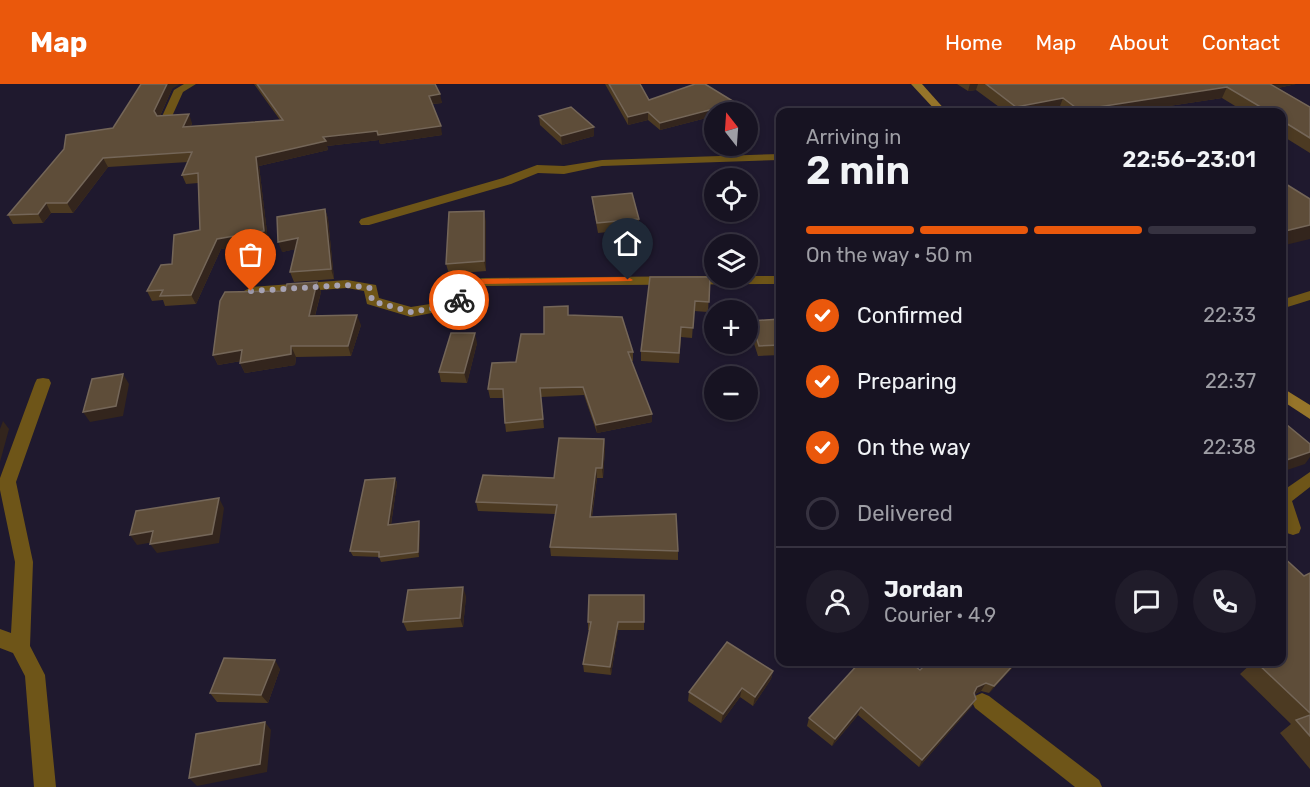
<!DOCTYPE html>
<meta charset="utf-8">
<style>
body{margin:0;font-family:Rubik,sans-serif;background:#201c2a;color:#f1f3f6;height:100vh;display:flex;flex-direction:column;font-size:22px;white-space:nowrap}
*{box-sizing:border-box;margin:0}
p{font-size:20px;color:#9e9ea5}
.icon{flex:none;width:33px;height:33px;fill:none;stroke:currentColor;stroke-width:2;stroke-linecap:round;stroke-linejoin:round}
.map{position:relative;flex:1;overflow:hidden}
.sheet{position:absolute;left:776px;top:24px;width:510px;height:558px;display:flex;flex-direction:column;background:#171322;border-radius:12px;box-shadow:0 3px 9px #0003,0 0 0 2px #363240}
.sheet>*{flex:none}
.needle{width:39px;rotate:343deg}
.controls{position:absolute;left:704px;top:18px;display:grid;gap:12px}
.controls a{display:grid;place-items:center;width:54px;height:54px;border-radius:50%;background:#171322;box-shadow:0 3px 9px #0003,0 0 0 2px #363240;font-size:30px}
.pin{position:absolute;display:grid;place-items:center;width:51px;height:51px;color:#fff;margin:-62px -26px;border-radius:50% 50% 50% 0;rotate:-45deg;box-shadow:0 0 6px #0007}
.pin .icon{rotate:45deg}
.courier{position:absolute;display:grid;place-items:center;width:60px;height:60px;margin:-30px;border:4px solid #ea580c;border-radius:50%;background:#fff;color:#222;box-shadow:0 2px 8px #0007}
.overview em{font-style:normal;font-weight:600}
.overview div{display:flex;flex-direction:column-reverse}
.overview{display:flex;align-items:center;justify-content:space-between;height:102px;padding:0 30px}
h1{font-size:39px;font-weight:600;line-height:45px}
.bar{display:grid;grid-template-columns:repeat(4,1fr);gap:9px 6px;align-content:center;height:72px;padding:0 30px}
.bar i{height:8px;border-radius:4px;background:#363240}
.bar .current{background:#ea580c}
.bar p{grid-column:span 4}
.line{display:flex;align-items:center;gap:15px;padding:0 30px;border-top:2px solid #363240}
.line div{flex:1}
.round{display:grid;place-items:center;flex:none;width:63px;height:63px;border-radius:32px;background:#201c2a}
ol{padding:0 30px;list-style:none}
li{display:flex;align-items:center;gap:18px;height:66px}
li p{margin-inline-start:auto}
li .icon{padding:6px;border-radius:50%;background:#ea580c;color:#fff;stroke-width:4}
li:last-child{color:#9e9ea5}
li i{width:33px;height:33px;border:3px solid #363240;border-radius:50%}
header{display:flex;align-items:center;gap:36px;box-sizing:border-box;height:84px;padding:0 30px;background:#ea580c;color:#fff}
header strong{font-size:28px}
nav{display:flex;gap:33px;margin-inline-start:auto;font-size:21px}
.map>svg:first-child{display:block}
</style>
<header>
<strong>Map</strong>
<nav><a>Home</a><a>Map</a><a>About</a><a>Contact</a></nav>
</header>
<div class="map">
<svg width="1310" height="703" viewBox="0 0 1310 703">
<rect width="100%" height="100%" fill="#1f192e"/>
<g fill="none" stroke-linecap="round" stroke-linejoin="round">
<g fill="#6e5518" fill-rule="evenodd">
<path d="M 184,0 L 196,0 L 183,8 L 169,39 L 161,39 L 160,37 L 174,6 Z"/>
<path d="M 1310,388 L 1310,403 L 1292,417 L 1301,444 L 1299,449 L 1293,451 L 1287,449 L 1281,433 L 1281,408 Z"/>
<path d="M 982,609 L 989,612 L 1099,696 L 1102,703 L 1075,703 L 975,624 L 972,618 L 975,612 Z"/>
</g>
<g fill="#6e5518" fill-rule="evenodd">
<path d="M 780,70 L 780,76 L 602,82 L 564,90 L 538,89 L 511,100 L 369,141 L 361,141 L 359,138 L 361,135 L 503,94 L 537,81 L 564,82 L 602,76 Z"/>
<path d="M 714,192 L 780,192 L 780,200 L 485,202 L 458,224 L 411,233 L 367,220 L 364,207 L 347,204 L 251,211 L 244,207 L 251,203 L 347,196 L 376,201 L 379,214 L 411,223 L 449,217 L 477,195 L 482,194 Z"/>
<path d="M 1310,207 L 1310,216 L 1281,225 L 1281,216 Z"/>
<path d="M 43,294 L 49,295 L 51,299 L 16,398 L 33,478 L 30,562 L 45,591 L 56,703 L 34,703 L 25,592 L 13,569 L 0,564 L 0,545 L 11,549 L 15,478 L 0,406 L 0,394 L 35,299 L 37,295 Z"/>
</g>
<g fill="#96752a" fill-rule="evenodd">
<path d="M 911,0 L 922,0 L 947,28 L 937,28 Z"/>
<path d="M 1281,303 L 1310,321 L 1310,335 L 1281,316 Z"/>
</g>
</g>
<g fill="#4c3a22">
<path d="M 254,0 L 435,0 L 442,19 L 432,20 L 442,51 L 380,60 L 379,56 L 327,62 L 328,66 L 259,82 L 268,157 L 221,165 L 196,220 L 165,222 L 163,216 L 152,217 L 147,207 L 172,180 L 200,146 L 198,99 L 186,100 L 182,91 L 188,78 L 108,83 L 73,129 L 51,129 L 43,139 L 13,140 L 8,131 L 113,44 L 172,5 L 160,32 L 192,39 L 191,42 L 280,36 Z"/>
<path d="M 605,0 L 640,0 L 649,16 L 736,26 L 714,28 L 714,32 L 660,46 L 648,36 L 628,41 Z"/>
<path d="M 957,0 L 1296,0 L 1278,4 L 1310,23 L 1310,69 L 1281,51 L 1281,28 L 1245,28 L 1222,14 L 1129,28 L 1064,28 L 1059,25 L 1039,28 L 1006,28 L 976,6 L 968,7 Z"/>
<path d="M 539,32 L 594,43 L 594,52 L 562,61 L 540,41 Z"/>
<path d="M 777,106 L 780,106 L 780,126 L 777,113 Z"/>
<path d="M 592,113 L 639,135 L 639,145 L 598,149 L 593,122 Z"/>
<path d="M 325,125 L 328,135 L 334,195 L 294,198 L 290,188 L 295,165 L 282,168 Z"/>
<path d="M 486,137 L 486,187 L 449,190 L 446,180 Z"/>
<path d="M 710,193 L 708,228 L 694,227 L 692,254 L 681,253 L 679,279 L 641,277 L 641,267 Z"/>
<path d="M 317,198 L 321,208 L 315,232 L 361,241 L 351,272 L 296,273 L 295,281 L 245,289 L 240,279 L 241,277 L 218,281 L 213,271 L 285,207 Z"/>
<path d="M 780,226 L 780,271 L 758,272 L 750,247 L 751,237 L 776,235 L 777,227 Z"/>
<path d="M 568,231 L 633,268 L 633,277 L 631,277 L 652,330 L 652,338 L 597,349 L 584,311 L 541,313 L 544,344 L 506,348 L 505,339 L 503,314 L 490,314 L 488,305 L 544,250 Z"/>
<path d="M 477,259 L 467,299 L 441,298 L 439,288 Z"/>
<path d="M 604,355 L 605,364 L 603,394 L 597,394 L 592,433 L 678,467 L 678,476 L 551,472 L 550,463 L 555,430 L 478,427 L 476,418 L 554,394 Z"/>
<path d="M 395,394 L 397,399 L 391,441 L 420,442 L 419,473 L 381,478 L 379,473 L 353,472 L 350,467 Z"/>
<path d="M 1281,471 L 1304,492 L 1310,489 L 1310,685 L 1280,649 L 1291,640 L 1240,590 L 1253,578 L 1281,578 Z"/>
<path d="M 644,511 L 644,546 L 618,546 L 611,591 L 584,588 L 583,580 L 590,546 L 588,546 L 588,538 Z"/>
<path d="M 466,512 L 463,543 L 407,547 L 403,538 Z"/>
<path d="M 858,578 L 910,578 L 920,586 L 928,578 L 1017,578 L 1014,582 L 989,609 L 981,607 L 975,610 L 972,622 L 919,683 L 858,631 L 832,662 L 807,642 L 809,634 L 859,579 Z"/>
<path d="M 280,585 L 268,619 L 217,618 L 210,609 Z"/>
<path d="M 773,587 L 771,595 L 753,622 L 740,613 L 721,639 L 688,617 L 689,608 Z"/>
</g>
<g fill="#33251d">
<path d="M 167,0 L 180,0 L 172,5 L 158,36 L 154,27 Z"/>
<path d="M 970,0 L 978,0 L 976,6 L 968,7 Z"/>
<path d="M 1264,0 L 1296,0 L 1260,8 Z"/>
<path d="M 1227,3 L 1222,14 L 1129,28 L 1078,28 L 1079,26 Z"/>
<path d="M 440,10 L 442,19 L 430,20 L 429,12 Z"/>
<path d="M 1063,14 L 1059,25 L 1039,28 L 1014,28 L 1016,23 Z"/>
<path d="M 736,19 L 736,26 L 726,28 L 714,28 L 714,32 L 660,46 L 660,39 Z"/>
<path d="M 648,28 L 648,36 L 628,41 L 628,33 Z"/>
<path d="M 189,30 L 192,39 L 186,52 L 183,43 Z"/>
<path d="M 441,42 L 442,51 L 380,60 L 379,56 L 327,62 L 328,66 L 259,82 L 268,157 L 221,165 L 196,220 L 191,211 L 256,73 L 323,53 L 377,47 Z"/>
<path d="M 594,43 L 594,52 L 562,61 L 561,52 Z"/>
<path d="M 103,74 L 108,83 L 73,129 L 67,119 Z"/>
<path d="M 46,119 L 51,129 L 43,139 L 38,130 Z"/>
<path d="M 325,125 L 328,135 L 334,195 L 331,185 Z"/>
<path d="M 484,127 L 486,137 L 486,187 L 484,177 Z"/>
<path d="M 1310,141 L 1310,155 L 1281,162 L 1281,148 Z"/>
<path d="M 298,154 L 301,164 L 282,168 L 278,158 Z"/>
<path d="M 317,198 L 321,208 L 312,242 L 309,232 Z"/>
<path d="M 357,231 L 361,241 L 351,272 L 348,262 Z"/>
<path d="M 475,249 L 477,259 L 467,299 L 464,289 Z"/>
<path d="M 291,262 L 296,273 L 295,281 L 245,289 L 240,279 Z"/>
<path d="M 242,266 L 246,276 L 218,281 L 213,271 Z"/>
<path d="M 123,290 L 129,300 L 123,332 L 90,338 L 83,328 Z"/>
<path d="M 652,330 L 652,338 L 597,349 L 596,341 Z"/>
<path d="M 3,337 L 9,345 L 0,378 L 0,345 Z"/>
<path d="M 604,355 L 605,364 L 603,394 L 602,384 Z"/>
<path d="M 1310,368 L 1310,373 L 1305,380 L 1281,388 L 1281,378 Z"/>
<path d="M 596,384 L 597,394 L 590,442 L 590,433 Z"/>
<path d="M 395,394 L 397,399 L 390,446 L 388,441 Z"/>
<path d="M 219,414 L 224,424 L 219,459 L 157,469 L 150,460 Z"/>
<path d="M 419,437 L 420,442 L 419,473 L 418,468 Z"/>
<path d="M 153,447 L 160,457 L 137,461 L 130,451 Z"/>
<path d="M 463,503 L 466,512 L 463,543 L 460,534 Z"/>
<path d="M 618,538 L 618,546 L 611,591 L 610,583 Z"/>
<path d="M 275,576 L 280,585 L 268,619 L 261,611 Z"/>
<path d="M 1016,578 L 1017,578 L 1014,582 L 989,609 L 994,602 Z"/>
<path d="M 773,587 L 771,595 L 753,622 L 755,613 Z"/>
<path d="M 986,599 L 981,607 L 973,611 L 977,603 Z"/>
<path d="M 742,604 L 740,613 L 721,639 L 723,630 Z"/>
<path d="M 976,615 L 972,622 L 919,683 L 922,676 Z"/>
<path d="M 861,623 L 858,631 L 832,662 L 835,655 Z"/>
<path d="M 265,638 L 271,646 L 267,688 L 197,702 L 189,694 Z"/>
</g>
<g fill="#5e4d39" stroke="#746658" stroke-width="1.5">
<path d="M 141,0 L 167,0 L 154,27 L 157,32 L 189,30 L 183,43 L 283,36 L 257,0 L 435,0 L 440,10 L 429,12 L 441,42 L 378,51 L 377,47 L 323,53 L 326,57 L 256,73 L 264,147 L 217,155 L 191,211 L 160,212 L 163,206 L 147,207 L 161,181 L 172,180 L 174,151 L 200,146 L 198,89 L 182,91 L 192,68 L 103,74 L 67,119 L 46,119 L 38,130 L 8,131 L 64,65 L 66,51 L 113,44 Z"/>
<path d="M 609,0 L 640,0 L 649,16 L 695,0 L 705,0 L 736,19 L 660,39 L 648,28 L 628,33 Z"/>
<path d="M 986,0 L 1270,0 L 1310,23 L 1310,54 L 1281,36 L 1281,28 L 1269,28 L 1227,3 L 1079,26 L 1063,14 L 1016,23 Z"/>
<path d="M 571,23 L 594,43 L 561,52 L 539,32 Z"/>
<path d="M 1281,97 L 1310,115 L 1310,141 L 1281,148 Z"/>
<path d="M 777,106 L 780,106 L 780,116 Z"/>
<path d="M 632,109 L 639,135 L 597,139 L 592,113 Z"/>
<path d="M 325,125 L 331,185 L 290,188 L 298,154 L 278,158 L 277,133 Z"/>
<path d="M 484,127 L 484,177 L 446,180 L 449,128 Z"/>
<path d="M 650,193 L 710,193 L 709,218 L 695,217 L 693,244 L 681,243 L 679,269 L 641,267 Z"/>
<path d="M 317,198 L 309,232 L 357,231 L 348,262 L 291,262 L 291,270 L 240,279 L 242,266 L 213,271 L 220,217 L 225,208 L 285,207 L 287,200 Z"/>
<path d="M 568,222 L 568,231 L 622,233 L 633,268 L 628,268 L 652,330 L 596,341 L 583,303 L 540,304 L 543,335 L 505,339 L 503,305 L 488,305 L 492,279 L 516,278 L 521,250 L 544,250 L 544,223 Z"/>
<path d="M 780,226 L 780,261 L 759,262 L 751,237 L 780,235 L 777,227 Z"/>
<path d="M 451,249 L 475,249 L 464,289 L 439,288 Z"/>
<path d="M 123,290 L 116,322 L 83,328 L 92,295 Z"/>
<path d="M 1281,336 L 1310,360 L 1310,368 L 1281,378 Z"/>
<path d="M 559,354 L 604,355 L 602,384 L 596,384 L 590,433 L 676,430 L 678,467 L 550,463 L 557,421 L 476,418 L 483,391 L 554,394 Z"/>
<path d="M 395,394 L 388,441 L 419,437 L 418,468 L 379,473 L 379,468 L 350,467 L 365,396 Z"/>
<path d="M 219,414 L 212,450 L 150,460 L 153,447 L 130,451 L 136,427 Z"/>
<path d="M 1281,471 L 1304,492 L 1310,489 L 1310,629 L 1256,578 L 1281,578 L 1281,504 L 1283,503 L 1281,501 Z"/>
<path d="M 463,503 L 460,534 L 403,538 L 408,506 Z"/>
<path d="M 589,511 L 644,511 L 644,538 L 618,538 L 610,583 L 583,580 L 591,538 L 588,538 Z"/>
<path d="M 727,558 L 773,587 L 755,613 L 742,604 L 723,630 L 689,608 Z"/>
<path d="M 224,574 L 275,576 L 261,611 L 210,609 Z"/>
<path d="M 860,578 L 910,578 L 920,586 L 928,578 L 1016,578 L 994,602 L 986,599 L 977,603 L 974,609 L 976,615 L 922,676 L 861,623 L 835,655 L 809,634 Z"/>
<path d="M 1310,631 L 1310,652 L 1296,636 Z"/>
<path d="M 265,638 L 260,680 L 189,694 L 196,650 Z"/>
</g>
<path fill="#ea580c" d="M 628,193 L 633,196 L 631,197 L 484,200 L 462,217 L 455,216 L 482,195 Z"/>
<g fill="none" stroke-linecap="round" stroke-linejoin="round">
<path stroke="#a6a2b3" stroke-width="6" stroke-dasharray="0 10.8" d="M 251,207 L 347,201 L 370,204 L 372,217 L 411,228 L 453,221 L 459,216"/>
</g>
</svg>
<div class="controls">
<a><svg class="needle" viewBox="-14 -14 28 28"><path d="M0-13l5 13h-10z" fill="#e53935"/><path d="M0 13l5-13h-10z" fill="#9e9ea5"/></svg></a>
<a><svg class="icon" aria-label="locate" viewBox="0 0 24 24"><circle cx="12" cy="12" r="6"/><path d="M12 2v4M12 18v4M2 12h4M18 12h4"/></svg></a>
<a><svg class="icon" aria-label="layers" viewBox="0 0 24 24"><path d="M12 4l9 5-9 5-9-5zM3 14l9 5 9-5"/></svg></a>
<a>+</a>
<a>−</a>
</div>
<div class="pin" style="left:251px;top:207px;background:#ea580c"><svg class="icon" aria-label="bag" viewBox="0 0 24 24"><path d="M5 8h14l-1 12H6zM9 8a3 3 0 0 1 6 0"/></svg></div>
<div class="pin" style="left:628px;top:196px;background:#1f2937"><svg class="icon" aria-label="home" viewBox="0 0 24 24"><path d="M3 11l9-7 9 7M6 9v11h12V9"/></svg></div>
<div class="courier" style="left:459px;top:216px"><svg class="icon" aria-label="bike" viewBox="0 0 24 24"><circle cx="6" cy="16" r="4"/><circle cx="18" cy="16" r="4"/><path d="M6 16l4-8h5l3 8M10 8l3 8H6M13 5h3"/></svg></div>
<section class="sheet">
<div class="overview"><div><h1>2 min</h1><p>Arriving in</p></div><em>22:56–23:01</em></div>
<div class="bar"><i class="current"></i><i class="current"></i><i class="current"></i><i></i><p>On the way · 50 m</p></div>
<ol>
<li><svg class="icon" aria-label="check" viewBox="0 0 24 24"><path d="M5 12l5 5 9-10"/></svg>Confirmed<p>22:33</p></li>
<li><svg class="icon" aria-label="check" viewBox="0 0 24 24"><path d="M5 12l5 5 9-10"/></svg>Preparing<p>22:37</p></li>
<li><svg class="icon" aria-label="check" viewBox="0 0 24 24"><path d="M5 12l5 5 9-10"/></svg>On the way<p>22:38</p></li>
<li><i></i>Delivered</li>
</ol>
<div class="line" style="height:108px"><a class="round"><svg class="icon" aria-label="person" viewBox="0 0 24 24"><circle cx="12" cy="8" r="4"/><path d="M4 21q1-7 8-7t8 7"/></svg></a><div><b>Jordan</b><p>Courier · 4.9</p></div><a class="round"><svg class="icon" aria-label="chat" viewBox="0 0 24 24"><path d="M4 5h16v11H9l-5 4z"/></svg></a><a class="round"><svg class="icon" aria-label="phone" viewBox="0 0 24 24"><path d="M5 4h4l2 5-3 2q2 4 5 5l2-3 5 2v4C11 20 4 13 5 4z"/></svg></a></div>
</section>
</div>
